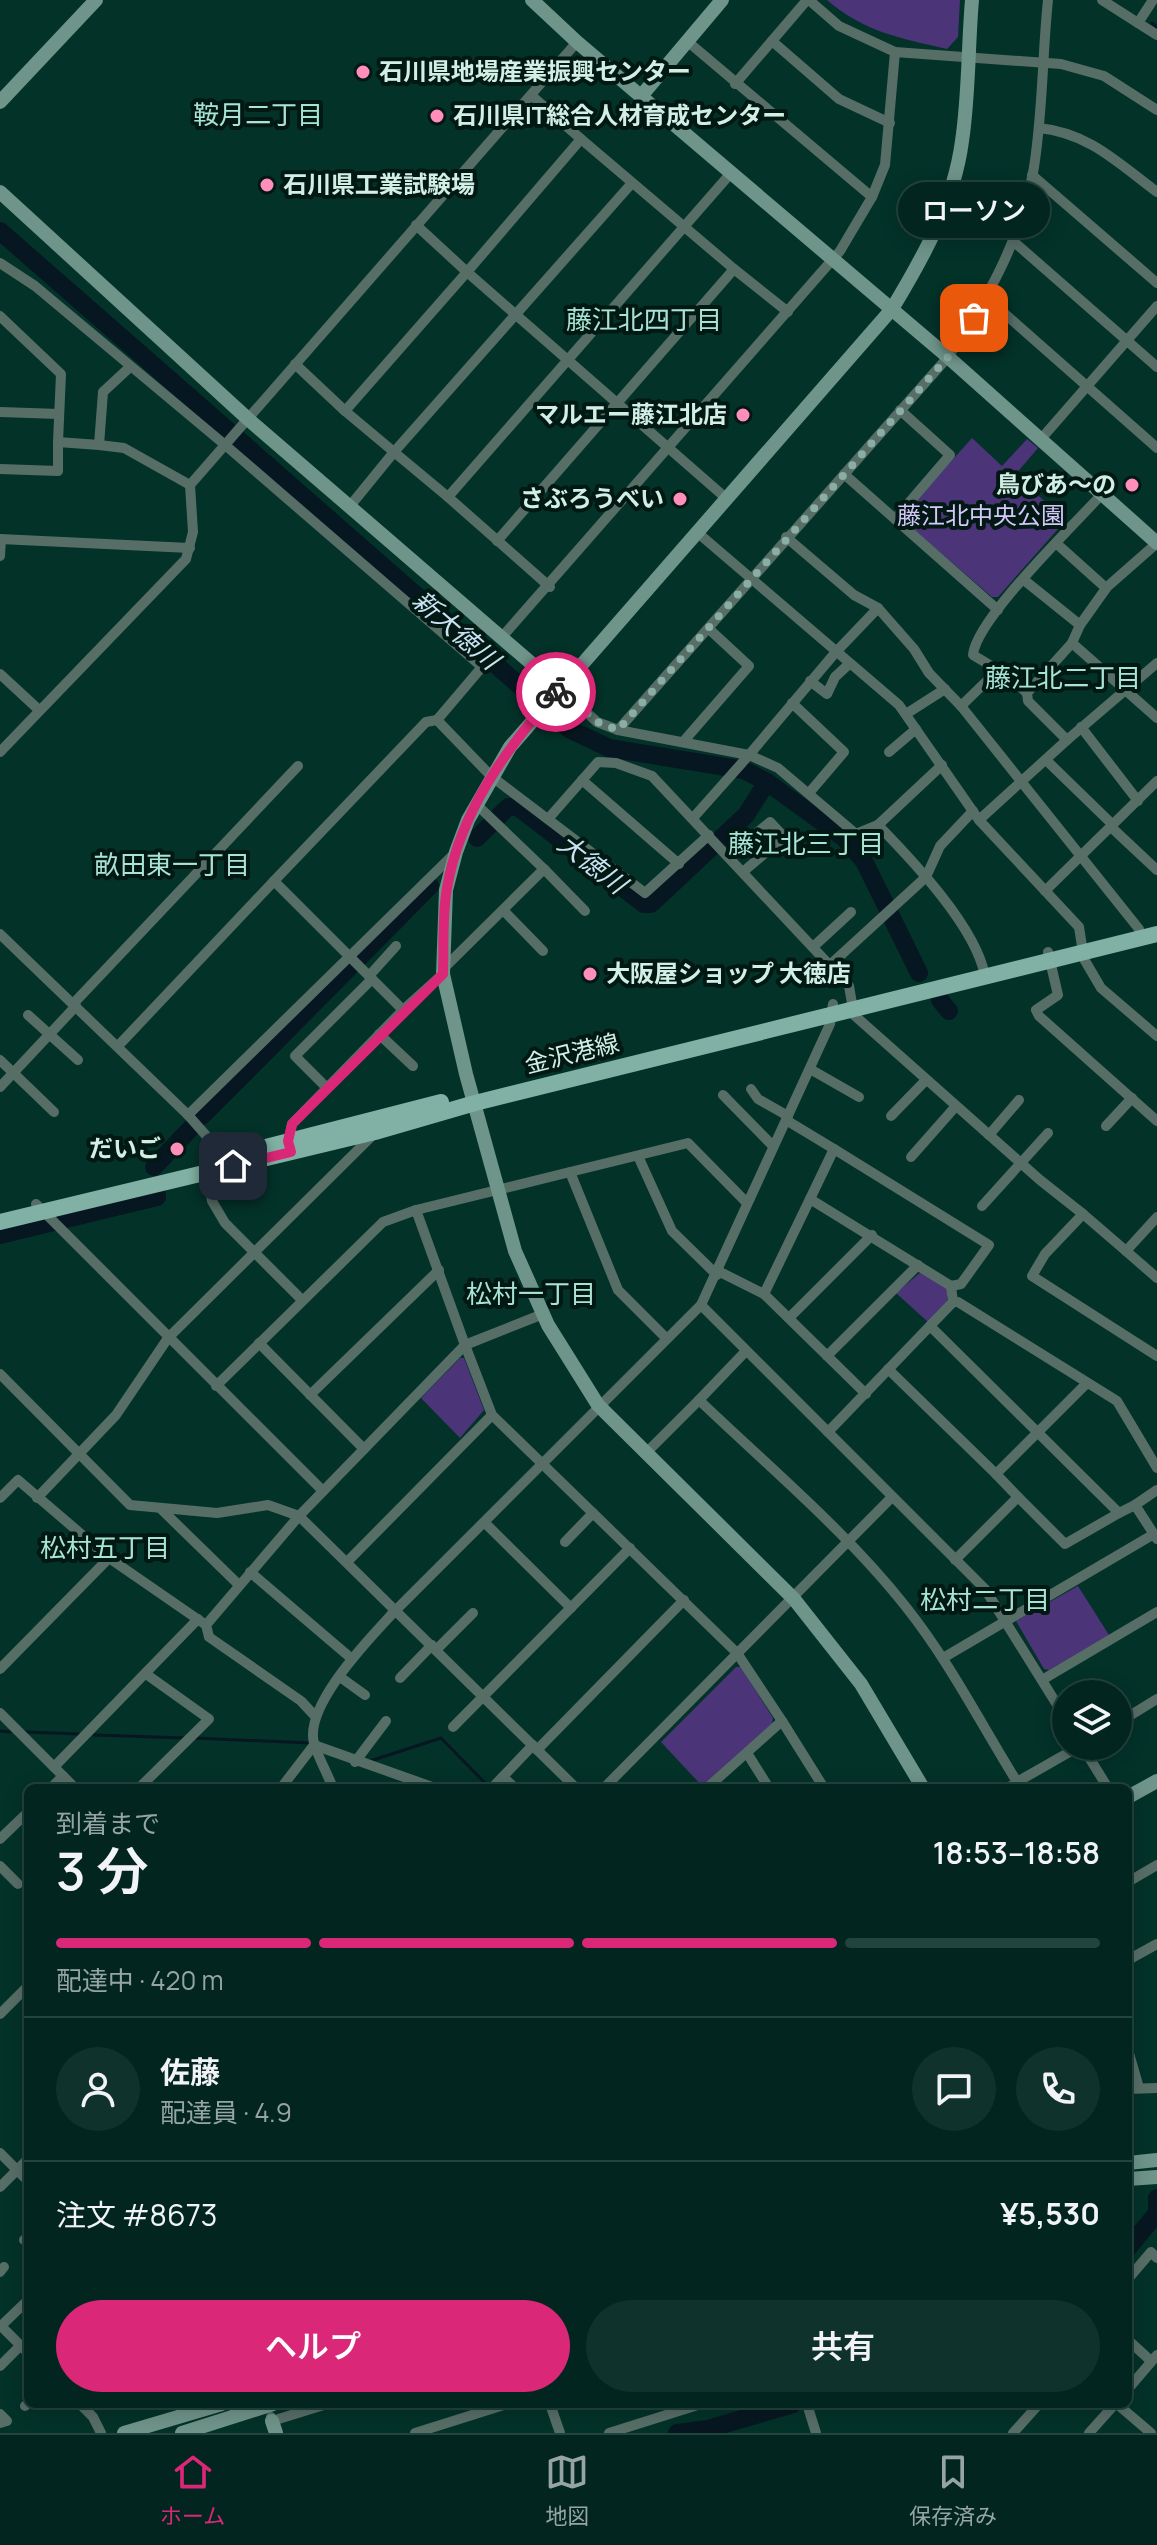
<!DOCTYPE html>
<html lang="ja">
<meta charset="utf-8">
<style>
body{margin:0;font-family:Manrope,"Noto Sans JP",sans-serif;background:#10322c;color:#f1f3f6;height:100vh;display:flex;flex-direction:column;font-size:30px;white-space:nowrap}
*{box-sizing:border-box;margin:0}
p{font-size:26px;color:#96a5a4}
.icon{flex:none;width:44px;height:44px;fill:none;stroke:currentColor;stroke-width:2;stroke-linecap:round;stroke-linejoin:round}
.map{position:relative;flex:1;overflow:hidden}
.details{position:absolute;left:24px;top:1784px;width:1108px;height:624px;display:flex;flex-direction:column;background:#02261f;border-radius:12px;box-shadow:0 4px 20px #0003,0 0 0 2px #23433d}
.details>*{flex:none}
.fabs{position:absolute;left:1052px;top:1680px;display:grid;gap:16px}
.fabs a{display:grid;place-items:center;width:80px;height:80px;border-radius:50%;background:#02261f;box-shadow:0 4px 20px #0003,0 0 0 2px #23433d;font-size:40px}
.pin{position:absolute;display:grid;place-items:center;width:68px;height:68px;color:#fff;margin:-34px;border-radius:16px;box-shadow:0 4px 12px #0006}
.courier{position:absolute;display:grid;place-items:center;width:80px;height:80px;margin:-40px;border:6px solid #db2777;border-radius:50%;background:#fff;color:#222;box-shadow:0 2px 10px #0007}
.bubble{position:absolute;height:56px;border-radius:28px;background:#02261f;box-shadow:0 4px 20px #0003,0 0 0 2px #23433d;font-size:26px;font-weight:600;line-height:56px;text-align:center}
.headline em{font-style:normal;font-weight:600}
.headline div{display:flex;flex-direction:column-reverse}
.headline{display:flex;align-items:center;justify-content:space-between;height:136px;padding:0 32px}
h1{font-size:52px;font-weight:600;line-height:60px}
.bar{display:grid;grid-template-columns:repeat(4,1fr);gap:12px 8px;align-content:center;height:96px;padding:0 32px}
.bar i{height:10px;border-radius:6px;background:#23433d}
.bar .current{background:#db2777}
.bar p{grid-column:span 4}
.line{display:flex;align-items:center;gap:20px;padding:0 32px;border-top:2px solid #23433d}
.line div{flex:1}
.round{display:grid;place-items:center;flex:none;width:84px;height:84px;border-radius:42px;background:#10322c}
.cta{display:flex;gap:16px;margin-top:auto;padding:16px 32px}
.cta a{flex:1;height:92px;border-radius:48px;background:#db2777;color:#fff;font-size:32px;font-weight:600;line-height:92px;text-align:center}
.cta a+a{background:#10322c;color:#f1f3f6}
.menu{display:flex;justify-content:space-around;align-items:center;height:112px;border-top:2px solid #23433d;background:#02261f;font-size:22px;color:#96a5a4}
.menu a{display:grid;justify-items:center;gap:4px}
.menu .current{color:#db2777}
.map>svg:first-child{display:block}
</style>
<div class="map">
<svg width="1157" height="2433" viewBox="0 0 1157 2433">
<rect width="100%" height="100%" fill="#033229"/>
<g fill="#4b3478">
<path d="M 827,0 L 960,0 L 958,37 L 947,49 C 900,38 864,32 827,0 Z"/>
<path d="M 972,438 L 1002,466 L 1027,439 L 1038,448 L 1015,475 L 1066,520 L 998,597 L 992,597 L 905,522 L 903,515 Z"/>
<path d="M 921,1272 L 947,1288 L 947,1305 L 928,1322 L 896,1293 Z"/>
<path d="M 460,1358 L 464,1358 L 484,1410 L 460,1438 L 421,1398 Z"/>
<path d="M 1078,1586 L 1109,1635 L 1049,1670 L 1044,1669 L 1016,1621 Z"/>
<path d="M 736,1667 L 741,1667 L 773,1718 L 772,1724 L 702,1786 L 661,1742 Z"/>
</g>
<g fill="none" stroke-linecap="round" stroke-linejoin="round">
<g stroke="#071721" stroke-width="3">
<path d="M 1152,23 L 1157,27"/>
<path d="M 0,1731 L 10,1732"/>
<path d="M 26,1732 L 79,1734"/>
<path d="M 94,1735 L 186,1738"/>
<path d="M 194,1738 L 310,1743"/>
<path d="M 370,1761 L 441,1738 L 487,1785"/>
</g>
<g stroke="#071721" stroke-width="18">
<path d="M 0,231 L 569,729 L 609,748 L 744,770 L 767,782 L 844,838 L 864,861 L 919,973"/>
<path d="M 477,838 L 508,807 L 518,807 L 644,904 L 651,904 L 746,815 L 767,782"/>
<path d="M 358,959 L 430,886"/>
<path d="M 940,1000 L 949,1011"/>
<path d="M 202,1116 L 350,967"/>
<path d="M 154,1167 L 193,1126"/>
<path d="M 0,1235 L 157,1197 L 157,1193"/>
<path d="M 1128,2248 L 1157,2213 L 1157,2198"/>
<path d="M 677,2433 L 708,2429 L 793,2404"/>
</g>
<g stroke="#576e67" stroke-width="10">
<path d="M 809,0 L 839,26 L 895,52 L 1061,64 L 1104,76 L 1157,110"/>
<path d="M 1102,0 L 1138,23 L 1153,0"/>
<path d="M 1138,23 L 1157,35"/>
<path d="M 687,41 L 872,197"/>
<path d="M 772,41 L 839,99 L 890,123"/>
<path d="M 735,84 L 807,0"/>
<path d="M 532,96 L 581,139 L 467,272 L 727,499"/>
<path d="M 1039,128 C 1089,133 1118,163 1157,192"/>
<path d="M 1032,175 L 1157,283"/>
<path d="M 1013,241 L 1157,367"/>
<path d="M 0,263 L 35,286 L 224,444 L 482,667 L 437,720 L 491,776 L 645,893 L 709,835"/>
<path d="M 734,269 L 788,312"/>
<path d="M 988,299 L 1157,448"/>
<path d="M 0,316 L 61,374 L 58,442 L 99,445 L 103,392 L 130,367"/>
<path d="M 295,364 L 345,411"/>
<path d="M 0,412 L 59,414"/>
<path d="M 1041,439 L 1157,306"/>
<path d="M 99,445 L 124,448 L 190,485"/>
<path d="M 0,469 L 58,471 L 58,442"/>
<path d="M 844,474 L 998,610"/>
<path d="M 448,497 L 394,452 L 632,183"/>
<path d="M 350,506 L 394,452 L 345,411 L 467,272 L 416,225"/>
<path d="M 895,519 L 950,455 L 900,410"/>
<path d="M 698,533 L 899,705 L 979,820"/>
<path d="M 786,537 L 854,595 L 878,608 L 835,653 L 749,755 L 778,768 L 856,834 L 878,825 C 913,861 976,927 985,976"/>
<path d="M 0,539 L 190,548"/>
<path d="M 497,541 L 734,269 L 581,139"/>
<path d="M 1157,543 L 1107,587 L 1080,625 L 1072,643 L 1027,693 L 1028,701 L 1067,740 L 979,820 L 1079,927 L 1084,959 L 1101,988 L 1157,1036"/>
<path d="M 1057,544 L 1106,588"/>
<path d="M 0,556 L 1,539"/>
<path d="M 1024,580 L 1080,625"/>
<path d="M 550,587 L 448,497 L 731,173"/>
<path d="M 878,608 L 914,649 L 929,673 L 961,706 L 1139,929 L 1140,938"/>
<path d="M 502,637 L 840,251 L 872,197 L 885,165 L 895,52"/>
<path d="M 1072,643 L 1157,718"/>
<path d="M 0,674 L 39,710"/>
<path d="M 810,681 L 827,694 L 835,677 L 849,664"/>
<path d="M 560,688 L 597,722 L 618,730 L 948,357 C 987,300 1020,241 1033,173 C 1043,116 1042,57 1048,0"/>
<path d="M 1027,693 L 1008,676 L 973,655 C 976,619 1074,525 1102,494"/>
<path d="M 792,703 L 844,752 L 809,793"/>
<path d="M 961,706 L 996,672"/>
<path d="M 906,714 L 945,689"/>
<path d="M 437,720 L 426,722 L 274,881 L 403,1010 L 443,974"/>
<path d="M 1081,727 L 1138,801"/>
<path d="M 618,730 L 749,755 L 693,818"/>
<path d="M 1067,740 L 1157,663"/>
<path d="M 683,742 L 749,666 L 709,629"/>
<path d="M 0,752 L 186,559 L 193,532 L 190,485 L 577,42"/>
<path d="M 889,752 L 916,729"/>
<path d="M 1046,760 L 1113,825"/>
<path d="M 582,780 L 679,864"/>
<path d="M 548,819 L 598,762 L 616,763 L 652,776 L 849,986 L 854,1015 L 1040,1180 L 1083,1214 L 1045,1254 L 1032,1276 L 1157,1356"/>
<path d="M 878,825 L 942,765"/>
<path d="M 1111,827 L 1157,870"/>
<path d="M 729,856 L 770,822 L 784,837 L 744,871"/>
<path d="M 544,869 L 585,911"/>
<path d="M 1045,891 L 1157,781"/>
<path d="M 503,910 L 543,951"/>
<path d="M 0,934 L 188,1115 L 233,1166"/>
<path d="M 813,947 L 851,912"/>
<path d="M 1048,952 L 1058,995 L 1036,1010 L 1039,1016 L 1157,1121"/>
<path d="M 830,965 L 926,877 L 940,846 L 973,811"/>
<path d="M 443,969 L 544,869 L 476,804"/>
<path d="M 369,976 L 396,946"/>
<path d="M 73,1004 L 298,766"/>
<path d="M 28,1015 L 78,1060"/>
<path d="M 379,1034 L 413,1066"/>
<path d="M 118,1046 L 274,881"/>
<path d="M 0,1060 L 54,1112"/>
<path d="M 810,1069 L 859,1097"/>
<path d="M 0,1087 L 76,1006"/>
<path d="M 326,1087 L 295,1056 L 372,979"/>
<path d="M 751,1089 L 758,1099 L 788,1116"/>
<path d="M 723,1095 L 773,1146"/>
<path d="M 188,1115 L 454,854"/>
<path d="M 891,1116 L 926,1080"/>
<path d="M 786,1120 L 834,1149 L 810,1199 L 951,1286 L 953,1302 L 958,1302 L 1117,1401 L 1157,1468"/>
<path d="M 1106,1126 L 1132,1098"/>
<path d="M 989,1135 L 1019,1100"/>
<path d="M 289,1142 L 292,1124 L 403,1010"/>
<path d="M 834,1149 L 989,1245 L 961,1284 L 951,1286"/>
<path d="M 638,1156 L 672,1231 L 717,1275"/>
<path d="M 911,1157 L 956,1106"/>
<path d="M 207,1171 L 212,1201 L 225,1223 L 302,1300"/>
<path d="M 570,1172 L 688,1143 L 746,1202"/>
<path d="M 36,1204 L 323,1491"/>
<path d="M 982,1206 L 1048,1133"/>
<path d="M 1083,1214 L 1126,1251"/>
<path d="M 1157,1217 L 1126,1251 L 1157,1278"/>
<path d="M 718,1271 L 764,1294 L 866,1394"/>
<path d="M 764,1294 L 810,1199"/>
<path d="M 701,1305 L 985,1589 L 1066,1719"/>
<path d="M 543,1314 L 465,1345 L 492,1415 L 737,1653 L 782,1721"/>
<path d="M 789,1318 L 872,1235"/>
<path d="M 930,1326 L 1119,1513 L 1135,1505 L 1157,1539"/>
<path d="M 259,1343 L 364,1449"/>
<path d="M 827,1356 L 918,1265"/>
<path d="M 888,1369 L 996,1474"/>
<path d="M 0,1374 L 130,1505 L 217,1513 L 268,1505 L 299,1516 L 206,1625"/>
<path d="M 216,1386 L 383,1222 L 416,1210"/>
<path d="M 310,1395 L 439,1270"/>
<path d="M 699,1400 L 745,1352"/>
<path d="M 828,1432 L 953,1302"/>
<path d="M 645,1454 L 699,1400 C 769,1467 846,1531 906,1607 C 949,1661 981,1724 1017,1782 L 1008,1788"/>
<path d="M 1018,1497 L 996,1474 L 1087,1383"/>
<path d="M 0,1498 L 18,1480 L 109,1558 L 206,1625 L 209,1637 L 301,1701 L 315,1716"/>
<path d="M 37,1498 L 116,1415 L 168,1338 L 374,1134"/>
<path d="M 1135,1505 L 1157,1490"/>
<path d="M 160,1508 L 239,1585"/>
<path d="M 485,1523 L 571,1608"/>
<path d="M 565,1542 L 593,1513"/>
<path d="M 955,1560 L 1018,1497 L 1065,1544 L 1119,1513"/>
<path d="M 347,1562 L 492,1415"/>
<path d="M 250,1572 L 352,1659"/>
<path d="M 436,1650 L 473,1613"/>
<path d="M 943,1658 L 1154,1534"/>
<path d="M 0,1669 L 109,1558"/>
<path d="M 340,1677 L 365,1695"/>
<path d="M 400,1678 L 432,1645"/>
<path d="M 1042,1680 L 1157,1612"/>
<path d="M 0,1713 L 75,1788"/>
<path d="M 1118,1723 L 1157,1699"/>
<path d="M 453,1727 L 630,1548"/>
<path d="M 1082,1746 L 1108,1788"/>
<path d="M 537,1750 L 684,1600"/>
<path d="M 747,1753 L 769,1788"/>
<path d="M 355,1762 L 386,1721"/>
<path d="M 54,1767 L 198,1619"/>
<path d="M 503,1777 L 515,1788"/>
<path d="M 1017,1782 L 1080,1746"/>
<path d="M 51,1788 L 63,1776"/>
<path d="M 139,1788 L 209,1719 L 146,1674"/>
<path d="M 281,1788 L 314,1745 L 435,1788"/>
<path d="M 333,1788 C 327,1773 318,1757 314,1743 C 304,1706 368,1640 392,1614 L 701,1305 L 830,1024 L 833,1004"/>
<path d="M 492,1788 L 533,1745"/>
<path d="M 576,1788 L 299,1516 L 465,1345 L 416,1210 L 570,1172 L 618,1290 L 666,1338"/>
<path d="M 604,1788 L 892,1497"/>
<path d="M 707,1788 L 782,1721 L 824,1788"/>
<path d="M 0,1839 L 28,1812"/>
<path d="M 0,1866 L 18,1884"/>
<path d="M 1128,1882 L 1157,1865"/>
<path d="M 1128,1960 L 1157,1944"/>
<path d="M 0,2014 L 28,1986"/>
<path d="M 1128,2050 L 1139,2088"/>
<path d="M 1128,2089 L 1157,2088"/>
<path d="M 0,2153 L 28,2181"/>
<path d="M 0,2187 L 28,2159"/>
<path d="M 24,2240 L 28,2236"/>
<path d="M 0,2272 L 4,2267"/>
<path d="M 1128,2279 L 1151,2252 L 1157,2258"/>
<path d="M 0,2325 L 28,2353"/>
<path d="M 1,2326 L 28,2300"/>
<path d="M 1128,2340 L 1151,2361"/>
<path d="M 0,2366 L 21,2345"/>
<path d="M 1128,2389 L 1157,2355"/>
<path d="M 80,2404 L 93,2417 L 101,2433"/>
<path d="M 550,2404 L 560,2433"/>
<path d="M 807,2404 L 816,2433"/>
<path d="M 1117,2404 L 1151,2433"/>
<path d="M 25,2406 L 28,2403"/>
<path d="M 0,2414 L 7,2421 L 0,2423"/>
<path d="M 271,2417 L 272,2421 L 327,2404"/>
<path d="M 415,2433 L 507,2404"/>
<path d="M 609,2433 L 701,2404"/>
<path d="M 1013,2433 L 1039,2404"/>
<path d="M 1089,2433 L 1115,2404"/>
</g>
<g stroke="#6f9489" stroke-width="14">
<path d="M 532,0 L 577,42 L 948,357 L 1157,543"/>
<path d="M 642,95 L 722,0"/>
<path d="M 0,102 L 96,0"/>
<path d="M 0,192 L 248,419 L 560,688"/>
<path d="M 923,1788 L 861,1684 L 794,1599 L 598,1405 L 548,1325 L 515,1251 L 466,1074 L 443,974 L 446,890 L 456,852 L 468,820 L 510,747 L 892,309 C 924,256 954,202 962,141 C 969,95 968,46 972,0"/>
<path d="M 1128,1797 L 1157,1781"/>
<path d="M 1128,2163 L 1157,2160"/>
<path d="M 1128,2179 L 1157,2177"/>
<path d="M 272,2421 L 276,2433"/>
<path d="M 124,2433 L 222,2404"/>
<path d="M 182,2433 L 273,2404"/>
</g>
<g stroke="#81b1a4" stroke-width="16">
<path d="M 254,1150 L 441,1102"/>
<path d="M 0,1222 L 375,1132 L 475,1103 L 1157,934"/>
</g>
</g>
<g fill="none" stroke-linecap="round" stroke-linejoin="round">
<path stroke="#8aada4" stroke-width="8" stroke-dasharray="0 14.4" d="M 556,692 L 560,688 L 597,722 L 618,730 L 948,357 L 974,318"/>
<path stroke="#db2777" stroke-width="10" d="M 233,1166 L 291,1152 L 288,1141 L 292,1124 L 443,974 C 444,946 442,916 447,888 C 460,812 506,749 556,692"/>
</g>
<g fill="#ff8ebb" stroke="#021812" stroke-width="3">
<circle cx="363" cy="72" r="8"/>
<circle cx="437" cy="116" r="8"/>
<circle cx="267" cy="185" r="8"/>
<circle cx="743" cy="415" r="8"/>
<circle cx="1132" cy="485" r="8"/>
<circle cx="680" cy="499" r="8"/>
<circle cx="590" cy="974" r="8"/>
<circle cx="177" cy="1149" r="8"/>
</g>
<g text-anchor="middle" stroke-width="8" stroke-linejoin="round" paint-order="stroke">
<g font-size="24" font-weight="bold" fill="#d2efe6" stroke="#021812" text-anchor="start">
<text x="379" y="80">石川県地場産業振興センター</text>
<text x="453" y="124">石川県IT総合人材育成センター</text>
<text x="283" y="193">石川県工業試験場</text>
<text x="727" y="423" text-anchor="end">マルエー藤江北店</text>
<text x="1116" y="493" text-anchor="end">鳥びあ〜の</text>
<text x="664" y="507" text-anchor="end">さぶろうべい</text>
<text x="606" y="982">大阪屋ショップ 大徳店</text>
<text x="161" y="1157" text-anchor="end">だいご</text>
</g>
<g font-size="24" fill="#d3c7fa" stroke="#021812">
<text x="981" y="524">藤江北中央公園</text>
</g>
<g font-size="24" fill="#d2efe6" stroke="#021812">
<text transform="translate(572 1054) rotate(-14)" y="8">金沢港線</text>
</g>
<g font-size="26" fill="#a8e3d3" stroke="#021812">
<text x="258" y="124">鞍月二丁目</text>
<text x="644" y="329">藤江北四丁目</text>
<text x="1063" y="687">藤江北二丁目</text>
<text x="806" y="853">藤江北三丁目</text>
<text x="172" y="874">畝田東一丁目</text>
<text x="531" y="1303">松村一丁目</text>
<text x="105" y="1557">松村五丁目</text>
<text x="985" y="1609">松村二丁目</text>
</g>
<g font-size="26" font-style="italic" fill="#c9e3f4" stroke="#021812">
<text transform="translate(456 630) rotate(41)" y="9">新大徳川</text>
<text transform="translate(592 864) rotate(38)" y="9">大徳川</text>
</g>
</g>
</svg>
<div class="fabs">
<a><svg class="icon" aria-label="layers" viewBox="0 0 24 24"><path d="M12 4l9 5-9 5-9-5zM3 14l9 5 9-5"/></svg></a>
</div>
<div class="pin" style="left:974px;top:318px;background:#ea580c"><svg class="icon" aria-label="bag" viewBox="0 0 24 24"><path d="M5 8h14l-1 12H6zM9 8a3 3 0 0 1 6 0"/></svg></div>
<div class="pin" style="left:233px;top:1166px;background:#1f2937"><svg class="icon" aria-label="home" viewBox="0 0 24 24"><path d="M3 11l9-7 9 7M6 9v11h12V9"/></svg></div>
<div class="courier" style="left:556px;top:692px"><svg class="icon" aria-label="bike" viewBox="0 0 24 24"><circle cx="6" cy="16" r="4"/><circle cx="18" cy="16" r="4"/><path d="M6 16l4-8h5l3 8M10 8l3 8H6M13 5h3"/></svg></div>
<div class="bubble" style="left:898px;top:182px;width:152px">ローソン</div>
<section class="details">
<div class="headline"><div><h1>3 分</h1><p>到着まで</p></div><em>18:53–18:58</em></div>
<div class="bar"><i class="current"></i><i class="current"></i><i class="current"></i><i></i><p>配達中 · 420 m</p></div>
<div class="line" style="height:144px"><a class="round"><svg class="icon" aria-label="person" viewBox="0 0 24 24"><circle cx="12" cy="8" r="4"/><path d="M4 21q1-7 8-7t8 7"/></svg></a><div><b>佐藤</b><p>配達員 · 4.9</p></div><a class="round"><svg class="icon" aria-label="chat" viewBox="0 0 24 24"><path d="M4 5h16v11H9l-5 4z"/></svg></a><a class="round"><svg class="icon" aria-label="phone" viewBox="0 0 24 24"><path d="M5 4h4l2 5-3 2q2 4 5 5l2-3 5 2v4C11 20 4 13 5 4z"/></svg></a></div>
<div class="line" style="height:104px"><div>注文 #8673</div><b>¥5,530</b></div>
<div class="cta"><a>ヘルプ</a><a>共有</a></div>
</section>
</div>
<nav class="menu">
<a class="current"><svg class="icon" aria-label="home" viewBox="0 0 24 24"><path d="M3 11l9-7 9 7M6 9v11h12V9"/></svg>ホーム</a>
<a><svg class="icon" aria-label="map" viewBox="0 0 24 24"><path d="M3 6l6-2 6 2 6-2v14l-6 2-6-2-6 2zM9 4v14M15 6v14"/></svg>地図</a>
<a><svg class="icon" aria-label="saved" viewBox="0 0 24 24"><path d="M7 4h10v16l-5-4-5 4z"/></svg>保存済み</a>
</nav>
